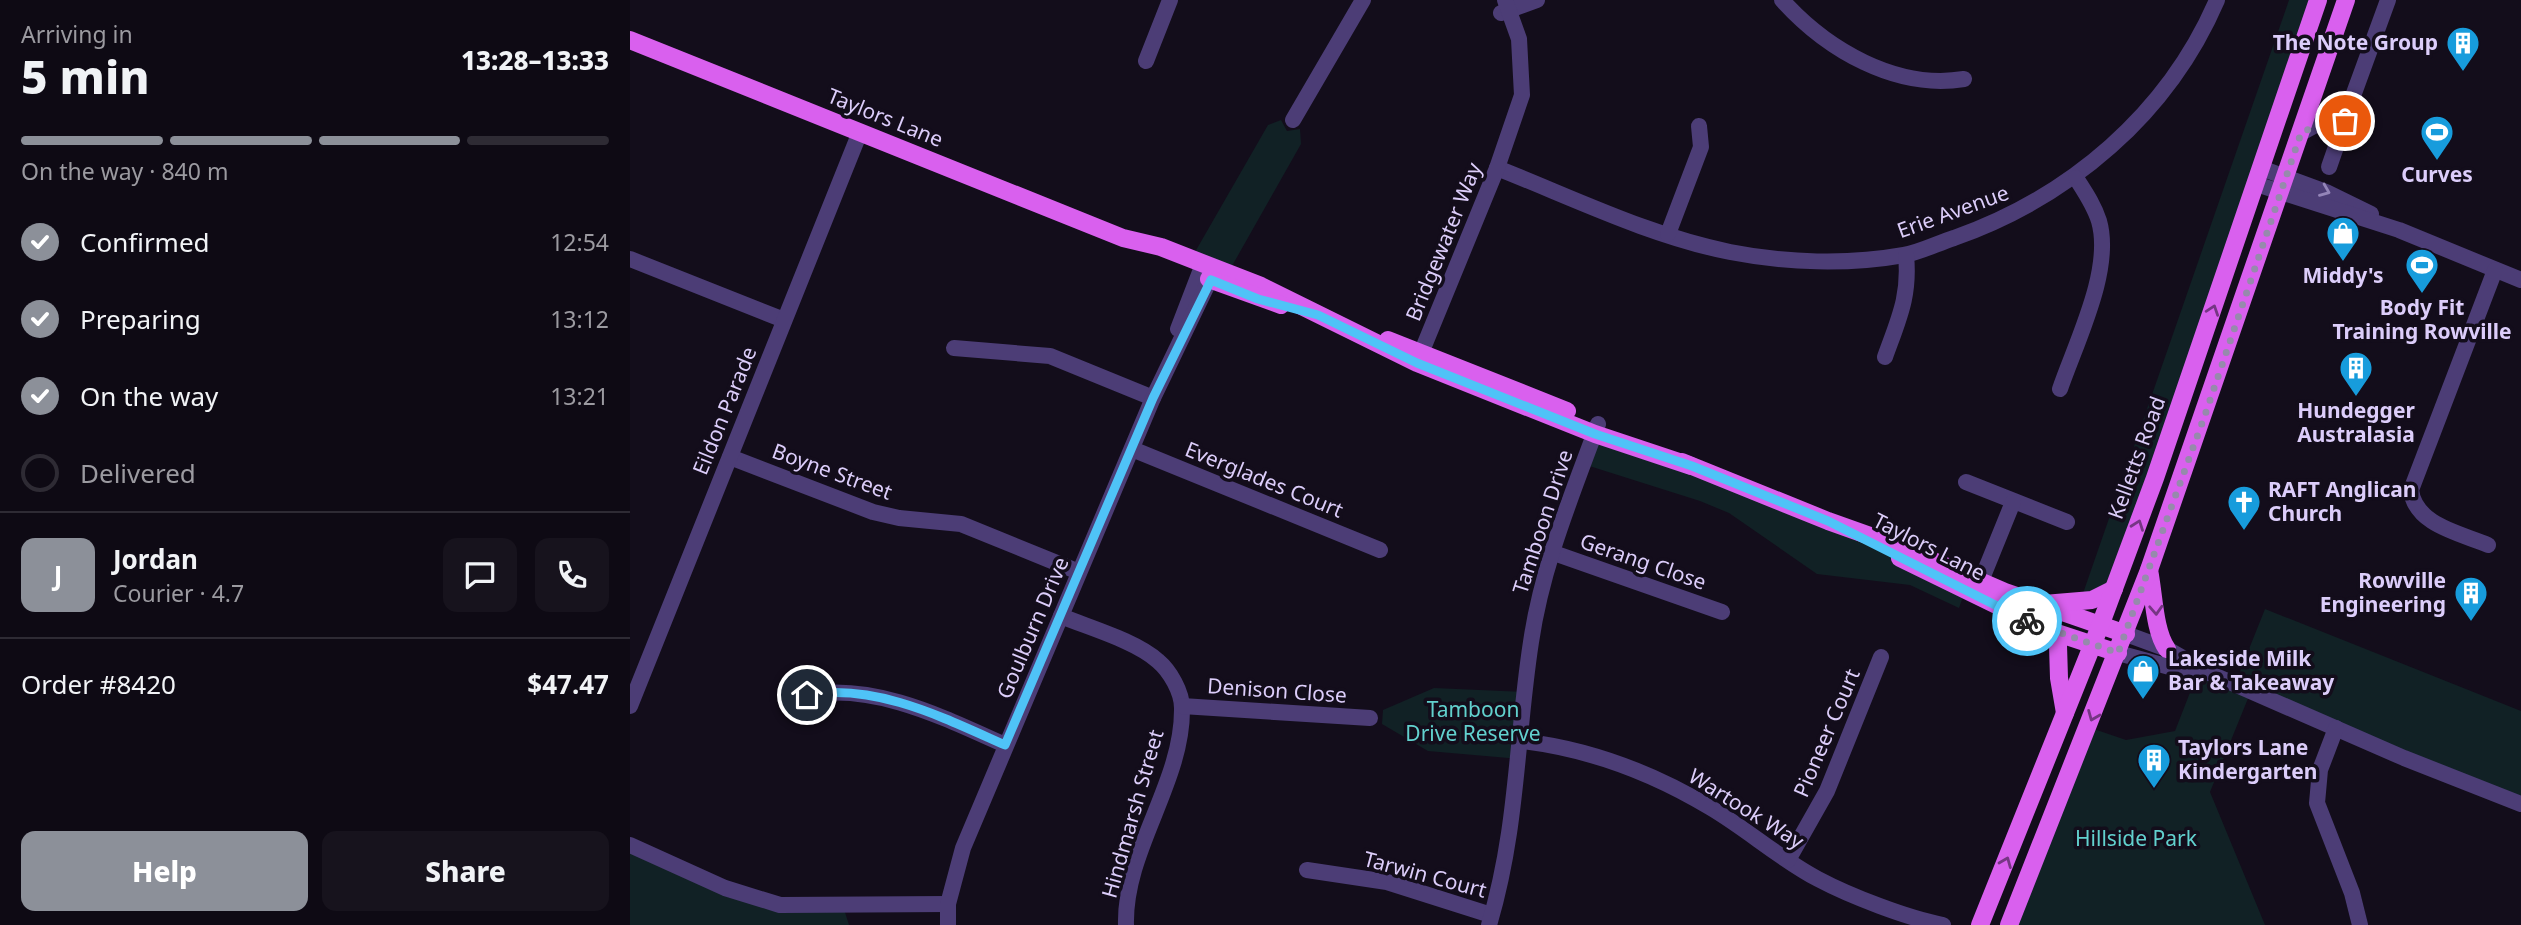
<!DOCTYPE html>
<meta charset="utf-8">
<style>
body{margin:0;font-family:"Noto Sans",sans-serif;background:#17131d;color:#f1f3f6;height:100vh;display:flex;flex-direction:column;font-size:26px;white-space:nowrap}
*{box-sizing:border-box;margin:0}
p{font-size:23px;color:#9b9aa0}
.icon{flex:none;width:38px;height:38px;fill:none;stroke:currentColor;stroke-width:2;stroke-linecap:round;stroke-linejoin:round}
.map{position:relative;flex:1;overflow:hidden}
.details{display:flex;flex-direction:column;background:#0e0a14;width:630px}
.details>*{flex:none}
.pin{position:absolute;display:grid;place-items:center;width:60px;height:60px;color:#fff;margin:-30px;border:4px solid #fff;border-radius:50%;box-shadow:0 2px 7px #0007}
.courier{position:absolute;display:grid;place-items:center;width:70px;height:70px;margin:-35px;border:5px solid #4fc3f7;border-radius:50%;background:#fff;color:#222;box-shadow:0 2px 9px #0007}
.headline em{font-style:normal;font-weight:800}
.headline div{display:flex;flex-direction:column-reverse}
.headline{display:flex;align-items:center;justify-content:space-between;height:119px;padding:0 21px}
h1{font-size:46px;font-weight:800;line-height:52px}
.bar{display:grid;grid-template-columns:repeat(4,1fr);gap:10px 7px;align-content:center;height:84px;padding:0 21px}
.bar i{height:9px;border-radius:5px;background:#2e2b34}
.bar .active{background:#8c9099}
.bar p{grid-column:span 4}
.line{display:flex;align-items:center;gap:18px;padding:0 21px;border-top:2px solid #2e2b34}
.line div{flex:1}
.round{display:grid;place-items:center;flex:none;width:74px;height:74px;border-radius:14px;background:#17131d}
ol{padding:0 21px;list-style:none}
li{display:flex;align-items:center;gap:21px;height:77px}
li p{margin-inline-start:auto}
li .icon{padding:7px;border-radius:50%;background:#8c9099;color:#fff;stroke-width:4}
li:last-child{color:#9b9aa0}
li i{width:38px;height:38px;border:4px solid #2e2b34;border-radius:50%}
.primary-button{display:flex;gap:14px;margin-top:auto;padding:14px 21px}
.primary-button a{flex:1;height:80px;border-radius:14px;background:#8c9099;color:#fff;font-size:28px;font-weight:800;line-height:80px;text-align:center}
.primary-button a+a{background:#17131d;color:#f1f3f6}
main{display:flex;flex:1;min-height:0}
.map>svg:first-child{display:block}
</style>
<main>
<section class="details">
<div class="headline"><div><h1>5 min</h1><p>Arriving in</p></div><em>13:28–13:33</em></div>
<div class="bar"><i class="active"></i><i class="active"></i><i class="active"></i><i></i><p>On the way · 840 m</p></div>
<ol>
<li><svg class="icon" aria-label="check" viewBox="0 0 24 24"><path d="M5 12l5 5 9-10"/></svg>Confirmed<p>12:54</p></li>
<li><svg class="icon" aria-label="check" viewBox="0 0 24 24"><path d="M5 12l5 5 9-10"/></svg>Preparing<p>13:12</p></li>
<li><svg class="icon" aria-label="check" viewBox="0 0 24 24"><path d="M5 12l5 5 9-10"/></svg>On the way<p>13:21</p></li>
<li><i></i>Delivered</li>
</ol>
<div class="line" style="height:126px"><b class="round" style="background:#8c9099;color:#fff">J</b><div><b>Jordan</b><p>Courier · 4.7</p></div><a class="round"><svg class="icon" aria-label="chat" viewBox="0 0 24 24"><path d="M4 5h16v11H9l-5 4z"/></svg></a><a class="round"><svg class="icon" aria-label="phone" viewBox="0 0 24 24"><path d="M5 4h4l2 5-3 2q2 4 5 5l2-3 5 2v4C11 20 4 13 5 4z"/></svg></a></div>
<div class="line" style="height:91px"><div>Order #8420</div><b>$47.47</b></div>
<div class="primary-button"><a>Help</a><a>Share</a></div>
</section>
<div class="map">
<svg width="1891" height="925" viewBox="0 0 1891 925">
<rect width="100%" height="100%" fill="#130d1b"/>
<g fill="#112125">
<path d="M 1659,0 L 1688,0 L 1484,589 L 1450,602 Z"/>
<path d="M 651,120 L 657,131 L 670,129 L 671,144 L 598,273 L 561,259 L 638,125 Z"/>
<path d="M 965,433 L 1198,521 L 1335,591 L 1329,608 L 1280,585 L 1187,574 L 1099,513 L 1070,501 L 953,464 Z"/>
<path d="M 1635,609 L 1891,711 L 1891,804 L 1621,691 L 1580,792 L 1635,925 L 1379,925 L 1458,727 L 1496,740 L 1545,731 L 1568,672 L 1605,684 Z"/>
<path d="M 804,688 L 895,692 L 890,759 L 798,751 L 752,724 L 753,710 Z"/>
<path d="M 0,845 L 127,901 L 213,906 L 219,925 L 0,925 Z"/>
</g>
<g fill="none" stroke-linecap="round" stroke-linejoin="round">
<g stroke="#4c3d76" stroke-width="16">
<path d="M 1152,0 C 1197,50 1266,90 1334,79"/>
<path d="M 871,13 L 907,0"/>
<path d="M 516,61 L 540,0"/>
<path d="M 663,120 L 733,0"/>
<path d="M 1671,133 L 1719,107 L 1758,0"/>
<path d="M 1699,167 L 1715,121 L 1715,111"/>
<path d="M 867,168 C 943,198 1020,236 1100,252 C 1156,263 1218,265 1274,255 C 1291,252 1308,243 1324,238 C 1440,197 1538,114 1587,0"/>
<path d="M 1631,168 L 1696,192 L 1741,214"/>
<path d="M 1626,184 L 1769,230 L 1891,280"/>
<path d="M 1038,234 L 1071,147 L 1069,126"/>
<path d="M 0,259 L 154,320"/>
<path d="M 548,329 L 573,264"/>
<path d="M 324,348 L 420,356 L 523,398"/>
<path d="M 1255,357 C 1269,318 1280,296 1276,255"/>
<path d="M 787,363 L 867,168 L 892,95 L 889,39 L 875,0"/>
<path d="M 1430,389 C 1446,342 1483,270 1469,221 C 1464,205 1455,192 1446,178"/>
<path d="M 502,449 L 750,550"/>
<path d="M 100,457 L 243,512 L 269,518 L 331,524 L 449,572"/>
<path d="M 1336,482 L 1437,522"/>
<path d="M 1858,545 C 1830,533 1785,525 1781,490 L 1865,270"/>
<path d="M 921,552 L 1092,612"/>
<path d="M 1351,581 L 1383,502"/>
<path d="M 431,616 C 460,628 506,641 528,661 C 540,671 552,692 552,708 C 553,783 494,850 496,925"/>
<path d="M 1496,634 L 1537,649 L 1579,673 L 1774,758 L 1891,804"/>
<path d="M 1488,653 L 1547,669 L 1574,672"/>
<path d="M 177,695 C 246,683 314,718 375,745"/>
<path d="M 0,706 L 230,132"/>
<path d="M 552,706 L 740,718"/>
<path d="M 1706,728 L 1690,770 L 1687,803 L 1722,893 L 1730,925"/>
<path d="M 892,741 C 959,749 1023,773 1081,808 C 1118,830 1150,859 1188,879 C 1220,896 1277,918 1313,925"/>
<path d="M 0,845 L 95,888 L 150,905 L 318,904"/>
<path d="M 1158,860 L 1197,791 L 1251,657"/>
<path d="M 677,870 L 757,882 L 861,915"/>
<path d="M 318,925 L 318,904 L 333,848 L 523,398 L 585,269"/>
<path d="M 859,925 C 888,828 886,739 901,642 C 912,566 942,495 968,424"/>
</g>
<g stroke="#d960ee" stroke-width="18">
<path d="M 0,40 L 493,238 L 531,247 L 631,286 L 787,363 L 965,434 L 1061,466"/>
<path d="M 579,279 L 651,305"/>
<path d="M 758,340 L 937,411"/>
<path d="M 1052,462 L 1198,521 L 1271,547 L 1375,592 L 1496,634"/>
<path d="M 1270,558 L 1418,630 L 1488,653"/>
<path d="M 1519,570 C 1524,594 1524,631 1537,649"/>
<path d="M 1414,604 L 1462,600 L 1484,589"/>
<path d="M 1418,630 L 1428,645 L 1429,678 L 1435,713"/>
<path d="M 1350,925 L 1470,626 L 1525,478 L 1688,0"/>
<path d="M 1379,925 L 1519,570 L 1716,0"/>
</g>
</g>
<defs><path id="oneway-chevron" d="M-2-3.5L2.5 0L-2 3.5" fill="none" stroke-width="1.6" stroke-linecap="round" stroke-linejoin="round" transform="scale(1.75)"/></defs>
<use stroke="#9485b8" href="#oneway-chevron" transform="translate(1695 191) rotate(22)"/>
<g stroke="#763684">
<use href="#oneway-chevron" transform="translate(1583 310) rotate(-71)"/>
<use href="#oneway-chevron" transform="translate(1508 525) rotate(-70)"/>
<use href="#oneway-chevron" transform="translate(1526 610) rotate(87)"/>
<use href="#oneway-chevron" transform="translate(1463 716) rotate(112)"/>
<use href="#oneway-chevron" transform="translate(1376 862) rotate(-68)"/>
</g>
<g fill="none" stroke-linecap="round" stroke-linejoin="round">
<path stroke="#968aac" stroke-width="7" stroke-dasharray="0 12.6" d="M 1397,621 L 1488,653 L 1575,415 L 1671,133 L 1715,111 L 1715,121"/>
<path stroke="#4fc3f7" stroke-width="9" d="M 177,695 C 246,683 314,718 375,745 L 523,398 L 581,280 L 628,299 L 688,315 L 787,363 L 965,434 L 1062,466 L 1198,521 L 1397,621"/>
</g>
<defs>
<symbol id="building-pin" viewBox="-11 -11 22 30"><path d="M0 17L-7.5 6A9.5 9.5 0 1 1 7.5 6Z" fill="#179cdc" stroke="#130d1b"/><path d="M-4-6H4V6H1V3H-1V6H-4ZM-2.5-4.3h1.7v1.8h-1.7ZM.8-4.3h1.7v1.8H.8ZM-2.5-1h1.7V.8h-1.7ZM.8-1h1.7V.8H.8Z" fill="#fff"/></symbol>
<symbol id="stadium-pin" viewBox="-11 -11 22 30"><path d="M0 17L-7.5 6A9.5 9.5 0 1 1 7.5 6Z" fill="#179cdc" stroke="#130d1b"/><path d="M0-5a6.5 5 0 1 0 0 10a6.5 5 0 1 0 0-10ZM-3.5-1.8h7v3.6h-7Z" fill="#fff"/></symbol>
<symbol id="shop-pin" viewBox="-11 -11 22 30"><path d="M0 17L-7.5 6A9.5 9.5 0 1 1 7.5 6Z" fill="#179cdc" stroke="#130d1b"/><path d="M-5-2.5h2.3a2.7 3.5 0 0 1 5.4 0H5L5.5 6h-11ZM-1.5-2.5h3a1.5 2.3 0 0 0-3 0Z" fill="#fff"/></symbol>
<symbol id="church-pin" viewBox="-11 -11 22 30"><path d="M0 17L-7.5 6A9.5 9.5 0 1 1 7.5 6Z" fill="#179cdc" stroke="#130d1b"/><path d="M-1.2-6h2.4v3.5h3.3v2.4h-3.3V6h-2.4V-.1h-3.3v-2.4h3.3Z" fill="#fff"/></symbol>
</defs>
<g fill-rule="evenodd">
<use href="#building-pin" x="1814" y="24" width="38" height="52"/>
<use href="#stadium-pin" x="1788" y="113" width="38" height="52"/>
<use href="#shop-pin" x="1694" y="214" width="38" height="52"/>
<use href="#stadium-pin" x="1773" y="246" width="38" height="52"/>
<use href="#building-pin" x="1707" y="349" width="38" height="52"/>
<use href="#church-pin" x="1595" y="483" width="38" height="52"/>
<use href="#building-pin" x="1822" y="574" width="38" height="52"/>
<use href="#shop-pin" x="1494" y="652" width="38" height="52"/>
<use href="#building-pin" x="1505" y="741" width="38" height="52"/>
</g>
<g text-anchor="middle" stroke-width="7" stroke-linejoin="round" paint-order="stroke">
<g font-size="21" font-weight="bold" fill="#dccdfa" stroke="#130d1b">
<text x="1808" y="50" text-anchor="end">The Note Group</text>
<text x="1807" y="182">Curves</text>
<text x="1713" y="283">Middy's</text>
<text x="1792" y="315">Body Fit<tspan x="1792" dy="24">Training Rowville</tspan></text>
<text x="1726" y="418">Hundegger<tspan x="1726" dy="24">Australasia</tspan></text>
<text x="1638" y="497" text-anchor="start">RAFT Anglican<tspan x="1638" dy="24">Church</tspan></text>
<text x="1816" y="588" text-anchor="end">Rowville<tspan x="1816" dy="24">Engineering</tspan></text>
<text x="1538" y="666" text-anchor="start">Lakeside Milk<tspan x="1538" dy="24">Bar &amp; Takeaway</tspan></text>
<text x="1548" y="755" text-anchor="start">Taylors Lane<tspan x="1548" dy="24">Kindergarten</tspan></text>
</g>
<g font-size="21" fill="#dccdfa" stroke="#130d1b">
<text transform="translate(255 118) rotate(22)" y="7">Taylors Lane</text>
<text transform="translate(1323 212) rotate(-20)" y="7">Erie Avenue</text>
<text transform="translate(814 242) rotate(-68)" y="7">Bridgewater Way</text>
<text transform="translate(95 411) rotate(-68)" y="7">Eildon Parade</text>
<text transform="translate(1507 458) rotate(-70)" y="7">Kelletts Road</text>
<text transform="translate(202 472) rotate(20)" y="7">Boyne Street</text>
<text transform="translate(634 480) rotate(22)" y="7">Everglades Court</text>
<text transform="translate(913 522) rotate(-72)" y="7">Tamboon Drive</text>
<text transform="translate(1299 547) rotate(27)" y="7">Taylors Lane</text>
<text transform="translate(1013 562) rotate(19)" y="7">Gerang Close</text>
<text transform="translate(403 628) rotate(-67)" y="7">Goulburn Drive</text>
<text transform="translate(647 691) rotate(4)" y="7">Denison Close</text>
<text transform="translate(1197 733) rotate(-67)" y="7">Pioneer Court</text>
<text transform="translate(1116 809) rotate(32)" y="7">Wartook Way</text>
<text transform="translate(503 814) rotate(-74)" y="7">Hindmarsh Street</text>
<text transform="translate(795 875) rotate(15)" y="7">Tarwin Court</text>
</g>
<g font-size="21" fill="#62d1ce" stroke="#130d1b">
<text x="843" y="717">Tamboon<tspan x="843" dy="24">Drive Reserve</tspan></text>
<text x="1506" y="846">Hillside Park</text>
</g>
</g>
</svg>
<div class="pin" style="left:1715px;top:121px;background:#ea580c"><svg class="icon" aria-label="bag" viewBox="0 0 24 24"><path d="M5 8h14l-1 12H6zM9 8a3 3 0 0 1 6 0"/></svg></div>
<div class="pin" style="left:177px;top:695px;background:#1f2937"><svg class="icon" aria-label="home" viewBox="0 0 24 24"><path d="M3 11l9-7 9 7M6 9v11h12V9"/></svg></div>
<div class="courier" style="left:1397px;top:621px"><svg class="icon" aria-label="bike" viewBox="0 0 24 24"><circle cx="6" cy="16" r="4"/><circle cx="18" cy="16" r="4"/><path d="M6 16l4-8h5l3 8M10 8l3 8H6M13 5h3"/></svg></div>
</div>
</main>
